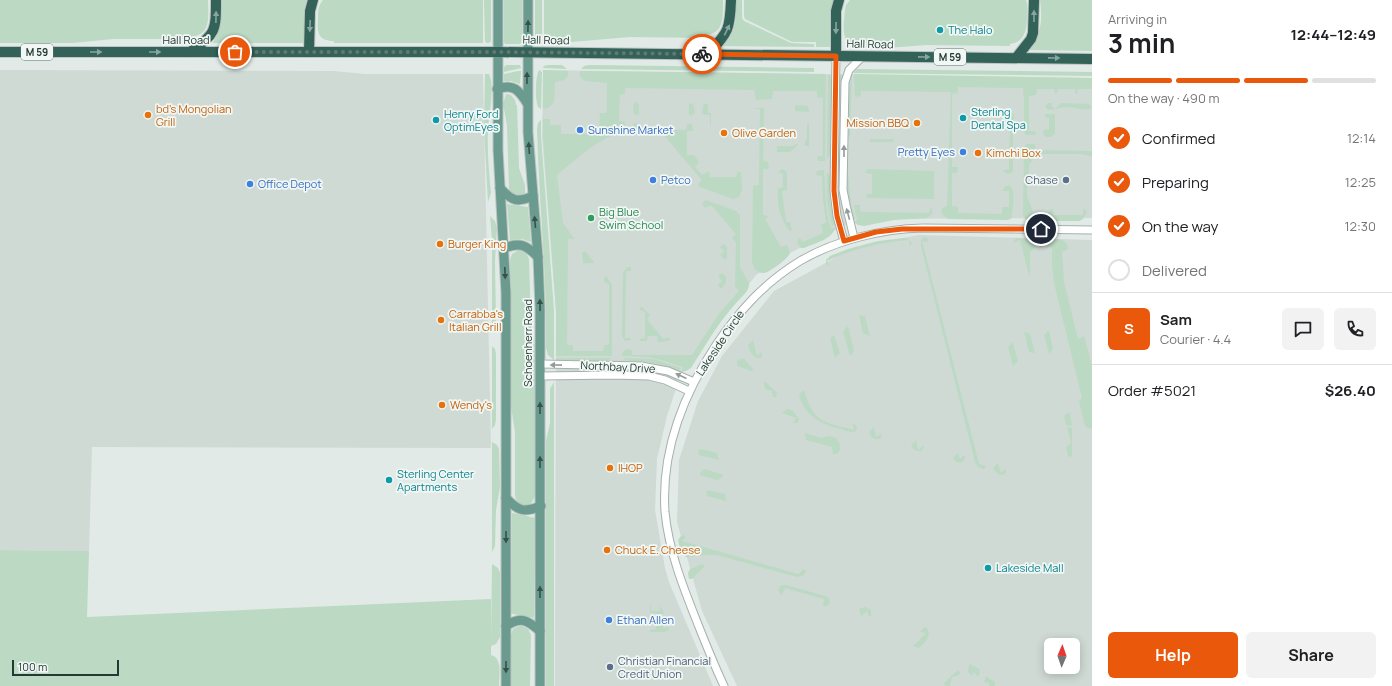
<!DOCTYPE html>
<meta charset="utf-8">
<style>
body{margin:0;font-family:Manrope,sans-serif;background:#f2f2f2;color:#202124;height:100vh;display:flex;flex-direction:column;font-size:15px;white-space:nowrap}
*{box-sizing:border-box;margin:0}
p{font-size:13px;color:#757577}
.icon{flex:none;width:22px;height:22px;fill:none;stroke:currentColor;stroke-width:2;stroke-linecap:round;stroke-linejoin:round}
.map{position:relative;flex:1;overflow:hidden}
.side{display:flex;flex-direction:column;background:#fff;width:300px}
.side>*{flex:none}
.needle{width:26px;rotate:2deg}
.fabs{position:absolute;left:1044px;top:638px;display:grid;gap:8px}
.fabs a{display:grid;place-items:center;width:36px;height:36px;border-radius:6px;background:#fff;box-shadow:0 2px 10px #0003;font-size:20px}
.scale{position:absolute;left:12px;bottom:10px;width:107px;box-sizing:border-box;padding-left:4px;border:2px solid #233933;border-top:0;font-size:11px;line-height:14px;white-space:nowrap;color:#233933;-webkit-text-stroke:3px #f1f7f4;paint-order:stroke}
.pin{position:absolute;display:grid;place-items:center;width:34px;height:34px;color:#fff;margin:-17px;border:2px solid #fff;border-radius:50%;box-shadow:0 1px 4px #0007}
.courier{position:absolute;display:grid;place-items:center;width:40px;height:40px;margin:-20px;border:3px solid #ea580c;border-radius:50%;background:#fff;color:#222;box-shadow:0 1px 5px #0007}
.summary em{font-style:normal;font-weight:700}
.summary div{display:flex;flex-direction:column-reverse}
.summary{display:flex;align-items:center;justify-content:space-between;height:68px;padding:0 16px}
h1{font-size:26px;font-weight:700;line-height:30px}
.bar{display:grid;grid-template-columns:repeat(4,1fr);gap:6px 4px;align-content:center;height:48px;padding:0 16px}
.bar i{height:5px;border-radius:3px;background:#e0e0e0}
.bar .on{background:#ea580c}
.bar p{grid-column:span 4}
.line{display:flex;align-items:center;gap:10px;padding:0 16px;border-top:1px solid #e0e0e0}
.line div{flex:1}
.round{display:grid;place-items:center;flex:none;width:42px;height:42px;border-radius:6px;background:#f2f2f2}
ol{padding:0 16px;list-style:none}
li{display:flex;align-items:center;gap:12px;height:44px}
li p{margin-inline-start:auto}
li .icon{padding:4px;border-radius:50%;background:#ea580c;color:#fff;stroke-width:4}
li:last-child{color:#757577}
li i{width:22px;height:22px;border:2px solid #e0e0e0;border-radius:50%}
.action{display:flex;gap:8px;margin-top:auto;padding:8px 16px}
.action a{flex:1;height:46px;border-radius:6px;background:#ea580c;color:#fff;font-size:16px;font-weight:700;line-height:46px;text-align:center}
.action a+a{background:#f2f2f2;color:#202124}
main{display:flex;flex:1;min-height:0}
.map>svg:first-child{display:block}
</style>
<main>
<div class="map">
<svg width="1092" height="686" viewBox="0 0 1092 686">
<rect width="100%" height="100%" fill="#e1eae6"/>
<g fill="#cfdad5" fill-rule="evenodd">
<path d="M 0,70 L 334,71 L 365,74 L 483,74 L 491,448 L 92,447 L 89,551 L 0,550 Z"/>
<path d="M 543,70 L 1092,78 L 1092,218 L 857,219 L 790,253 L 756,275 L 683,367 L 667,416 L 657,459 L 655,510 L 665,568 L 669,582 L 713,686 L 555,686 L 556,311 L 542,136 Z"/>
<path d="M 919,235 L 1092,240 L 1092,686 L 737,686 L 702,611 L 677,522 L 679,460 L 698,401 L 722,356 L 774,291 L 855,247 ZM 1051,645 L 1073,645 L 1073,667 L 1051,667 Z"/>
</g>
<g fill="#bcd9c3">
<path d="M 0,0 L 208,0 C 208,17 212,35 190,37 L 190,39 L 113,39 L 73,43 L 0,43 Z"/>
<path d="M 221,0 L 307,0 L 304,12 L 304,42 L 303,43 L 213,43 L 213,42 C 223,29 221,15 221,0 Z"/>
<path d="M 323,0 L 483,0 L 483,43 L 334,43 L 334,41 C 318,41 317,32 318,19 C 318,11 318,6 323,0 Z"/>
<path d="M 484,0 L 491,0 L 491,41 L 489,43 L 486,43 L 485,41 Z"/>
<path d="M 504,0 L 522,0 L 522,42 L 520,44 L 505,44 L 504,42 Z"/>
<path d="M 535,0 L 542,0 L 542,44 L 537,44 L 535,41 Z"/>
<path d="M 544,0 L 723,0 C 723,15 725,34 705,35 L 705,38 L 630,37 L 559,43 L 544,44 Z"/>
<path d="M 736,0 L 742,0 L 742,18 L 744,21 L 791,43 L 814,44 L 814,47 L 723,46 L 722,44 C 738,34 736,16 736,0 Z"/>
<path d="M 744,0 L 834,0 L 831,13 L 830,47 L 816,47 L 816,42 L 792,42 L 745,19 L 744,16 Z"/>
<path d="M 850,0 L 1026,0 C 1028,5 1027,11 1027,16 C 1027,29 1025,42 1010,44 L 1010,46 L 926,45 L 887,48 L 857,48 L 857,45 C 839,44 844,23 845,9 L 846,5 Z"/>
<path d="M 1040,0 L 1092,0 L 1092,51 L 1030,50 C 1041,33 1043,20 1040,0 Z"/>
<path d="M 506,65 L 520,65 L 521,68 L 504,72 L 504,67 Z"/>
<path d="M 548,65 L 562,65 L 567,69 L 543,68 L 544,66 Z"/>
<path d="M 589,65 L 814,68 L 814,72 L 581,69 L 584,66 Z"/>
<path d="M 857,69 L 1092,72 L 1092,76 L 853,73 Z"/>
<path d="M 539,70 L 542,72 L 541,109 L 538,107 C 535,99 535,78 539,70 Z"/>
<path d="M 543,70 L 568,71 L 568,76 L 564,80 L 555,82 C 554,93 558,106 544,109 L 543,108 Z"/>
<path d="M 518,71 L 521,71 L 520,84 L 511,81 L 504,81 L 504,74 Z"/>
<path d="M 581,71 L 826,74 L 825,161 L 819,161 L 817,159 L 818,156 L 823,156 L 823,98 L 817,97 L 817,91 L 773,91 L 772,99 L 756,100 L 754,90 L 625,88 L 625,94 L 620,95 L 619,121 L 625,122 L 625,131 C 598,138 578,158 557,175 L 563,223 L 574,238 L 573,239 L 568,239 L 567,345 L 573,345 L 573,351 L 603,351 L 604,345 L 609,345 L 609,284 L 604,282 L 604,278 L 606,276 L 612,285 L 612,356 L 556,356 L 556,311 L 543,137 L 543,119 L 550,119 L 550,125 L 561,125 L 561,134 L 599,134 L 600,113 L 606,113 L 607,111 L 607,83 L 585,81 L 581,78 L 579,73 Z"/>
<path d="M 485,74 L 489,74 C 495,86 489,115 488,129 C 487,149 489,173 491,193 L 488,202 L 484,129 Z"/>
<path d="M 839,74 L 842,75 L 840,107 L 839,107 Z"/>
<path d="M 854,74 L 1092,78 L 1092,89 L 1078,89 L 1077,94 L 1075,93 L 1075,89 L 1058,89 L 1057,93 L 1055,94 L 1054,89 L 1037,89 L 1036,95 L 1029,96 L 1029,131 L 1035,131 L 1036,134 L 1034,135 L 1026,135 L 1024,132 L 1024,96 L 1023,94 L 1023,88 L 958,87 L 958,93 L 952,94 L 952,167 L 958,167 L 957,173 L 952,173 L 952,206 L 958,207 L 958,213 L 1002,214 L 1002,207 L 1009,207 L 1009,191 L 1003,191 L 1004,187 L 1009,185 C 1016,190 1013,206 1012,215 L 1011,219 L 1007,220 L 949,219 L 944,216 L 942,214 L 942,208 L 947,206 L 951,92 L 861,91 L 861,96 L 855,97 Z"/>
<path d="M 828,75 L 830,75 L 831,79 L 830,154 L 827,160 Z"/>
<path d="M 852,75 L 850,138 L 848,134 L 849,90 Z"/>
<path d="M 506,94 L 511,95 L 515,100 L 516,105 L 517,105 L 519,168 L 525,185 L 525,193 C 519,198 512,196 509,189 L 507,125 L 503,104 Z"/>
<path d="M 636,102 L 639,104 L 639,114 L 637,115 L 634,114 L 633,105 Z"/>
<path d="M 691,103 L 694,106 L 695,113 L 691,116 L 689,114 L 689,104 Z"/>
<path d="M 1048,103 L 1053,103 L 1051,105 L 1055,109 L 1061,103 L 1089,104 L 1092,108 C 1084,112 1075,107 1067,107 C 1060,107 1055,110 1048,110 L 1045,107 Z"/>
<path d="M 705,104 L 708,104 L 708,113 L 711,113 L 711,125 L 710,125 L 710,115 L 702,114 L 703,106 Z"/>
<path d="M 795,105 L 808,106 L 809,112 L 795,111 Z"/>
<path d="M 755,108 L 769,108 L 764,108 L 763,161 L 768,162 L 769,169 L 763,169 L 763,215 L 769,216 L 765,219 L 781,247 L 787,245 L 790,253 C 789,258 770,272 764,273 C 760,273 758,272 755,269 L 752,263 L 753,186 L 759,185 L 759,178 L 760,109 L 755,109 Z"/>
<path d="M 1010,112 L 1014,114 L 1013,129 L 1010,128 Z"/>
<path d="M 1045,114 L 1055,114 L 1055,133 L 1051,137 L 1047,137 L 1044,135 L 1043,130 L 1049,129 L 1049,118 L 1045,117 Z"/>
<path d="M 541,120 L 541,136 L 554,311 L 554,360 L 548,355 L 546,348 C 547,275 539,202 537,129 L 538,123 Z"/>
<path d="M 635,123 L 639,124 L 639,129 L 686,130 L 687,124 L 692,124 L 693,131 L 687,131 L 687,155 L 694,155 L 699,162 L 695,167 L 702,175 L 709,171 L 710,177 L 736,177 L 737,172 L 741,172 L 742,189 L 739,197 L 733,199 L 700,187 L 698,184 L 702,180 L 661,132 L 635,132 L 633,130 L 633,125 Z"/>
<path d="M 809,123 L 809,147 L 804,145 L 805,142 L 807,139 L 807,124 Z"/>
<path d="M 1010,131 L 1013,131 L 1013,150 L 1009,150 Z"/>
<path d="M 870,139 L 893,139 L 894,142 L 870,142 Z"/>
<path d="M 796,144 L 798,145 L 790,152 L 777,152 L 777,146 L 793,146 Z"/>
<path d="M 1027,144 L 1035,144 L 1036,150 L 1092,151 L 1092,157 L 1083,154 L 1041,154 L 1034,158 L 1029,165 L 1029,173 L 1027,178 L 1027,196 L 1033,211 L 1031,218 L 1028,220 L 1025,219 L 1023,215 L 1024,147 Z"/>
<path d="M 1009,152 L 1013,153 L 1013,172 L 1008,174 L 1003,171 L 1004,170 L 1009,169 Z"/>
<path d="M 782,169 L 787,172 L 787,190 L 782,191 L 786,222 L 790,222 L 792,230 L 791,231 C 788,230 787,228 785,224 C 777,209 778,204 778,188 L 783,188 L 783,174 L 778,172 Z"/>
<path d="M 868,169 L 934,171 L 934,199 L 867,198 L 866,197 L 867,194 L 872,194 L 872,174 L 866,173 L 866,171 Z"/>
<path d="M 824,170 C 826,190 824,209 831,228 L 835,228 C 833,239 813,244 804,248 L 801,248 L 797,243 L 799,238 L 800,238 L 803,242 L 823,233 L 821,225 L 826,222 L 823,199 L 822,176 L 816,175 L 817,171 Z"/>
<path d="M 827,172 L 830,176 L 830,201 L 835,224 L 832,226 C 827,209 826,190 827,172 Z"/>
<path d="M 848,172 L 851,205 L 855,219 L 852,220 C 850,208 842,183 848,172 Z"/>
<path d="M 706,200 L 736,211 L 740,215 L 740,267 L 749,283 C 750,291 741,297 736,303 C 718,323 705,346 691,368 L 686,371 L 681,372 L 683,367 L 665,361 L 648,357 L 622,356 L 623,352 L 627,349 L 632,350 L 632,355 L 692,355 L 719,314 L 739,291 L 735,286 L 736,243 L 732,238 L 736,234 L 711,205 L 705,208 L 702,203 Z"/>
<path d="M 507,204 L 528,207 L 531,242 L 522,239 L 510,240 Z"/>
<path d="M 854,205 L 860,205 L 860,211 L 862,212 L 929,213 L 931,207 L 932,208 L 932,214 L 927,218 L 894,220 L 864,226 L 858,225 L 854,222 L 857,219 Z"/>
<path d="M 1051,209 L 1053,210 L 1053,215 L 1083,215 L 1083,210 L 1085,209 L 1087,212 L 1083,219 L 1079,221 L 1054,221 C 1047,219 1046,213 1051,209 Z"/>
<path d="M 490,216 L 495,221 L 497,228 L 495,261 L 496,323 L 492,331 L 492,239 Z"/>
<path d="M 924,237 L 926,237 L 929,240 L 928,242 L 922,241 L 979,464 L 986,466 L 984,469 L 978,467 L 975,462 L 921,246 L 921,240 Z"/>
<path d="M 904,238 L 908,239 L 912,243 L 910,246 L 909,240 C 881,242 853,249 827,261 L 829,266 L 826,264 L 826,260 L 830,256 L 848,249 L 878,241 Z"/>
<path d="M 1017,238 L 1029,239 L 1034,243 L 1035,248 L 1031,251 L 1030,254 L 1030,276 L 1029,275 L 1020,240 L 1014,243 L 1014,240 Z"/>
<path d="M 1054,239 L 1063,240 L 1067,244 L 1068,249 L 1062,252 L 1064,282 L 1078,339 L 1084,336 L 1092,366 L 1092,429 L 1088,428 L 1085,426 L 1079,401 L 1082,398 L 1054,283 L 1052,266 L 1052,247 L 1046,248 L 1047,243 Z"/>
<path d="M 724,244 L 727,247 L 727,258 L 725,260 L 720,255 L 724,251 L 720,247 Z"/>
<path d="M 519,250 L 525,251 L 529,259 L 531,327 L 535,345 L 535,496 L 531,504 C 522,508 516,503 515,495 L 515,432 L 511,406 L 510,260 L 512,254 Z"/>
<path d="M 584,251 L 586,252 L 594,262 L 594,263 L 583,263 L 582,253 Z"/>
<path d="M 627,267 L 631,267 L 631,271 L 626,271 L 625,338 L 630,338 L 631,340 L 625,341 L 622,336 L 623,273 Z"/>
<path d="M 722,273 L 726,276 L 726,283 L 721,289 L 718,285 L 722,281 L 718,276 Z"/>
<path d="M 642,307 L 650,315 L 647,319 L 663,339 L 668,337 L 670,339 L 669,341 L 658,342 L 657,336 L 648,336 L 647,341 L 639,341 L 640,339 L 645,338 L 645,312 L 640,310 L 640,308 Z"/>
<path d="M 859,315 L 865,316 L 870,336 L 863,333 Z"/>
<path d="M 848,326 L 854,351 L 850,356 L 843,331 Z"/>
<path d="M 1048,331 L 1049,331 L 1053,349 L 1049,354 L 1044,335 Z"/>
<path d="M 1024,332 L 1030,334 L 1035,353 L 1029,352 Z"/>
<path d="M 834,335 L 840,353 L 835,358 L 830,338 Z"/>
<path d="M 753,340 L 757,356 L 762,352 L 762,357 L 760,358 C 754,359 749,351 748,345 Z"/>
<path d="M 1012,343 L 1013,343 L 1018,361 L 1013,366 L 1008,347 Z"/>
<path d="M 492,346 L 495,349 L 496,354 L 496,419 L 495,425 L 492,429 Z"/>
<path d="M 556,358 L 612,358 L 606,361 L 557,360 Z"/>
<path d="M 623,358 L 653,359 L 681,368 L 678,371 C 665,365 652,362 638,361 C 632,361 627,362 623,358 Z"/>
<path d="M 744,359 L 753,369 L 752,371 L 737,366 L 737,361 L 740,359 Z"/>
<path d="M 554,382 L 554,686 L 546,686 L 546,441 L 550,423 L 550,389 Z"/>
<path d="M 764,382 L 766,382 L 777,393 L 776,397 L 773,397 L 772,391 L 765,389 Z"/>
<path d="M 804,390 C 813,423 824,422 854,430 L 853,424 L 854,424 L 857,426 L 856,431 C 851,433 846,431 841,429 C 822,425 803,415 799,394 Z"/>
<path d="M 787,409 L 792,410 L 799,419 L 798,423 L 793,423 L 796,418 L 782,413 Z"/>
<path d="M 1068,413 L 1070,413 L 1072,426 L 1066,425 L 1064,416 Z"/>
<path d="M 874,427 L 876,437 L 882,433 L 881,437 L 880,439 L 875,439 L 871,436 L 869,432 Z"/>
<path d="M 1067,427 L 1072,428 L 1072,456 L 1070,457 L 1068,456 L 1066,447 L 1071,443 Z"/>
<path d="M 805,433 L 821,438 L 829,436 L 836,438 L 840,444 L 840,450 L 837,454 L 833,454 L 832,447 L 806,440 Z"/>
<path d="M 916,440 L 918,450 L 923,446 L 924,447 L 921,451 C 917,452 913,450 911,445 Z"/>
<path d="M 492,442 L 497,445 L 499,449 L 500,487 L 496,510 L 495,546 L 492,552 Z"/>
<path d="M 700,449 L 717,453 L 719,460 L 699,455 L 698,451 Z"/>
<path d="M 958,453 L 960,459 L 964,455 L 965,456 L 965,459 L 962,462 C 958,463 955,462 953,458 Z"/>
<path d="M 998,463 L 1001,473 L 1005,469 L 1006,470 L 1005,474 L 1000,475 L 996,472 L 993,468 Z"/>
<path d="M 704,469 L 724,475 L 718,480 L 700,475 L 700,473 Z"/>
<path d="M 706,490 L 725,494 L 726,501 L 707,496 Z"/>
<path d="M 512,513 C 516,514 532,517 535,518 L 534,616 L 533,618 C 527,616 514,615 511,613 Z"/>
<path d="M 684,535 L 685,538 L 682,541 L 798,574 L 804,569 L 806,571 L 803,576 L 797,577 L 717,555 L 705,555 L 686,557 L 681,552 L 678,540 L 681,536 Z"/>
<path d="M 0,550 L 89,551 L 87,617 L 491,599 L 491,686 L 0,686 Z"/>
<path d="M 492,564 L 498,568 L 500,573 L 500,637 L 496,644 L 491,646 Z"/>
<path d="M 703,564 L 705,566 L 692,579 L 689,579 L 688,573 L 690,569 Z"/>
<path d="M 781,585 L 786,585 L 825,596 L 829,598 L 830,603 L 827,606 L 823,606 L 824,599 L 785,588 L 782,595 L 780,594 L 778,590 Z"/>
<path d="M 650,605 L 651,605 L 651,611 L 660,611 L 660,605 L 664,613 L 658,616 L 664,628 L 668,627 L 670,628 L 665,632 L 650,632 L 650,630 L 656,629 L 656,613 L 650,613 Z"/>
<path d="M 865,607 L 871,610 L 871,616 L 869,616 L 867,611 L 861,616 L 859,609 Z"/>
<path d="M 519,626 L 522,626 L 528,629 L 531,635 L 530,686 L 511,686 L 511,635 L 513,629 Z"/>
<path d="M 926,627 C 933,636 925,642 919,648 L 913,646 L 926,633 L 920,632 L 923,628 Z"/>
<path d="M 491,655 C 503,658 499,676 499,686 L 491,686 Z"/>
<path d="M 970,664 L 979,669 L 980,672 L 978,677 L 974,672 L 972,676 L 968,672 L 969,665 Z"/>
<path d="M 958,670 L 960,672 L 959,675 L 952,677 L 950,686 L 945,686 L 944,683 Z"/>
<path d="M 986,676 L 995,682 L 995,686 L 989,686 L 989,683 L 984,682 Z"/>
</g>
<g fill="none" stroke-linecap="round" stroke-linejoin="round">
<defs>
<g id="minor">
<path d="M 836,56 L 834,191 L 837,216 L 844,241"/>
<path d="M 854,238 L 846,205 L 843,190 L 845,82 L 849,70 L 863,56"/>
<path d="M 541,364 L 641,366 L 668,371 L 694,382"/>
<path d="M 541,376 L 614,375 L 649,376 L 665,380 L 689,391"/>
<path d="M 724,686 C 715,667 707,647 699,627 C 684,589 669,553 665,512 C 661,452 683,395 716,345 C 739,311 764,283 800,261 C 836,240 882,229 923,228 L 1092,230"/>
</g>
<g id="major">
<path d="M 498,0 L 498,150 L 506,293 L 506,686"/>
<path d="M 528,0 L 528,132 L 538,257 L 540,309 L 540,686"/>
<path d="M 497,89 C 513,83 519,90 527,103"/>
<path d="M 500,188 C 512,201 517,203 533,196"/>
<path d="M 504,248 C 521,242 526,245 538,257"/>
<path d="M 506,498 C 518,511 524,513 541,506"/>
<path d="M 506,626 C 521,616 527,620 540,631"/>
</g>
<g id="highway">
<path d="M 0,52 L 498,52 L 1092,59"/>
<path d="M 190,52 C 216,34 216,31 216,0"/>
<path d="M 309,52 L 310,11 L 313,0"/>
<path d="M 708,54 C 728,32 730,31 731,0"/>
<path d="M 836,56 L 836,11 L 839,0"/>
<path d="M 1016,58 L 1031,39 L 1033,33 L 1034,0"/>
</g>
</defs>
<use href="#minor" stroke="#a4b1ad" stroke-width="9"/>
<use href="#major" stroke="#bdc4c2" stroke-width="11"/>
<use href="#highway" stroke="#bdc4c2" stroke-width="12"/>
<use href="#minor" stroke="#fff" stroke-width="7"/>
<use href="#major" stroke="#6a9b8e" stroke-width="9"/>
<use href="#highway" stroke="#326258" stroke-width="10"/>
</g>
<defs><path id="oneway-solid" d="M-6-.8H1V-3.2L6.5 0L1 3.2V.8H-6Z"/></defs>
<g fill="#88a59e">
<use href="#oneway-solid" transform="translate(1034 16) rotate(-90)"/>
<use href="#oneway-solid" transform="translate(216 17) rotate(-89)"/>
<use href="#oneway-solid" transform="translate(310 26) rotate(92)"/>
<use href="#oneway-solid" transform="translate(836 28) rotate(91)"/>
<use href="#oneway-solid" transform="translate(727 30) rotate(-64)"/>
<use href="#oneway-solid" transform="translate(96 52)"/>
<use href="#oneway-solid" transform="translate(155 52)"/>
<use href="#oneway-solid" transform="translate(924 57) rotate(1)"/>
<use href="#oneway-solid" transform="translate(1054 58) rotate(1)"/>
</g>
<g fill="#35524a">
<use href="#oneway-solid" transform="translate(528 26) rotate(-89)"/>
<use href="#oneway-solid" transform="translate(527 78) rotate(-90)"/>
<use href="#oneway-solid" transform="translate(529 148) rotate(-94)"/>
<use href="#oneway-solid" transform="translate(535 222) rotate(-95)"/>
<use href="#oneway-solid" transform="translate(505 273) rotate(88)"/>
<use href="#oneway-solid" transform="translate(540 305) rotate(-91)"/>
<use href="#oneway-solid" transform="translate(540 408) rotate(-90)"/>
<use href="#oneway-solid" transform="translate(540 462) rotate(-90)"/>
<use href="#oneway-solid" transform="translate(506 537) rotate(90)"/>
<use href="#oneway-solid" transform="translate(540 592) rotate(-90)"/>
<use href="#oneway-solid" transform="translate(506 667) rotate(90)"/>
</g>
<g fill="#919c99">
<use href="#oneway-solid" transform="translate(844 151) rotate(-90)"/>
<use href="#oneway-solid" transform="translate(848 214) rotate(-105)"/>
<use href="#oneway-solid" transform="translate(556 365) rotate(-179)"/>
<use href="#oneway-solid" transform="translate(681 376) rotate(-156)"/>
</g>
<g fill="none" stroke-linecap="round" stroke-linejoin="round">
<path stroke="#667772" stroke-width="4" stroke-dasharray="0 7.2" d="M 235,52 L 498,52 L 702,54"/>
<path stroke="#ea580c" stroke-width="5" d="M 702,54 L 836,56 L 834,191 L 837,216 L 844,241 L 876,232 L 902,229 L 1041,229"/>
</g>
<g fill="#0f9aa8" stroke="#f1f7f4" stroke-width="1.5">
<circle cx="940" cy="30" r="4"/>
<circle cx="963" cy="118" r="4"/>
<circle cx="436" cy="120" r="4"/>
<circle cx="389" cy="480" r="4"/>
<circle cx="988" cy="568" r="4"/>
</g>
<g fill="#e8710a" stroke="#f1f7f4" stroke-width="1.5">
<circle cx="148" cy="115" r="4"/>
<circle cx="917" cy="123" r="4"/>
<circle cx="724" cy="133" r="4"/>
<circle cx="978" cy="153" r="4"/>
<circle cx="440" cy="244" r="4"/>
<circle cx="441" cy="320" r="4"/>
<circle cx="442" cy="405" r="4"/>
<circle cx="610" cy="468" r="4"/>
<circle cx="607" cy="550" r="4"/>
</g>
<g fill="#3f7fe0" stroke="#f1f7f4" stroke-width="1.5">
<circle cx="580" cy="130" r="4"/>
<circle cx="963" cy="152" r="4"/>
<circle cx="653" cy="180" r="4"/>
<circle cx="250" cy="184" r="4"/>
<circle cx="609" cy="620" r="4"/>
</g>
<g fill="#5c6f8a" stroke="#f1f7f4" stroke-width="1.5">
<circle cx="1066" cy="180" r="4"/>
<circle cx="610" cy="667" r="4"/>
</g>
<circle fill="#2e9e5b" stroke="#f1f7f4" stroke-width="1.5" cx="591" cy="218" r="4"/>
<g text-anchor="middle" stroke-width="3.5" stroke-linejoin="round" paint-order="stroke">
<g fill="#f1f7f4" stroke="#61726d" stroke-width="1">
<rect x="21" y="44" width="32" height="16" rx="3"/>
<rect x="934" y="49" width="32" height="16" rx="3"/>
</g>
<g font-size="10" font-weight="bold" fill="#233933">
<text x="37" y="56">M 59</text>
<text x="950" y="61">M 59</text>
</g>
<g font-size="11" fill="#0d838f" stroke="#f1f7f4" text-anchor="start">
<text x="948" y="34">The Halo</text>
<text x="971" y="116">Sterling<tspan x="971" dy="13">Dental Spa</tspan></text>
<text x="444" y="118">Henry Ford<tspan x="444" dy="13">OptimEyes</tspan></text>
<text x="397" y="478">Sterling Center<tspan x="397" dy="13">Apartments</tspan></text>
<text x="996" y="572">Lakeside Mall</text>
</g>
<g font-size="11" fill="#233933" stroke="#f1f7f4">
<text x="186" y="44">Hall Road</text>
<text transform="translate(546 40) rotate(1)" y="4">Hall Road</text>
<text transform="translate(870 44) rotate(1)" y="4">Hall Road</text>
<text transform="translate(528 343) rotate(-90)" y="4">Schoenherr Road</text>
<text transform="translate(720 343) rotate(-56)" y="4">Lakeside Circle</text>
<text transform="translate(618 367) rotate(3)" y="4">Northbay Drive</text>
</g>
<g font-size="11" fill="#c56008" stroke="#f1f7f4" text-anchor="start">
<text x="156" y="113">bd's Mongolian<tspan x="156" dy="13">Grill</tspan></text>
<text x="909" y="127" text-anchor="end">Mission BBQ</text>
<text x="732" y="137">Olive Garden</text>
<text x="986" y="157">Kimchi Box</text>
<text x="448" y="248">Burger King</text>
<text x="449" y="318">Carrabba's<tspan x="449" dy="13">Italian Grill</tspan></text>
<text x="450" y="409">Wendy's</text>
<text x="618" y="472">IHOP</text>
<text x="615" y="554">Chuck E. Cheese</text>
</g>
<g font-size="11" fill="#366cbe" stroke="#f1f7f4" text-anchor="start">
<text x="588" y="134">Sunshine Market</text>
<text x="955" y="156" text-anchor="end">Pretty Eyes</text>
<text x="661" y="184">Petco</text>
<text x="258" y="188">Office Depot</text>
<text x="617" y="624">Ethan Allen</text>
</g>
<g font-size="11" fill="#4e5e75" stroke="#f1f7f4" text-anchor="end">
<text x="1058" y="184">Chase</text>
<text x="618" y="665" text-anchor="start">Christian Financial<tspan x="618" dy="13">Credit Union</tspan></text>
</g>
<g font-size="11" fill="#27864d" stroke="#f1f7f4" text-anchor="start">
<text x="599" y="216">Big Blue<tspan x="599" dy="13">Swim School</tspan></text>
</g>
</g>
</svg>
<div class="fabs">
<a><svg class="needle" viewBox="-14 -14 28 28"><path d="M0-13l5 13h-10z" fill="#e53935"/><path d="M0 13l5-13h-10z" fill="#757577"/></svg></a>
</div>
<div class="scale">100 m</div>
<div class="pin" style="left:235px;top:52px;background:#ea580c"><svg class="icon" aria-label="bag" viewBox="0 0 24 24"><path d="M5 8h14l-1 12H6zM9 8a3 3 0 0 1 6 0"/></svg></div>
<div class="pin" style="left:1041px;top:229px;background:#1f2937"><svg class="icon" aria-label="home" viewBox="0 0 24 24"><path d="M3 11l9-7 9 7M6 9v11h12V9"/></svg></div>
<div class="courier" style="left:702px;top:54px"><svg class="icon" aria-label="bike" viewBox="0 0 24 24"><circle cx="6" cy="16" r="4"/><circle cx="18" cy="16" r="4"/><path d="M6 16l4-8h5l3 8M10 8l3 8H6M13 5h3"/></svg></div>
</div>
<section class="side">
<div class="summary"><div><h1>3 min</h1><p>Arriving in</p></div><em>12:44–12:49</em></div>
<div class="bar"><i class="on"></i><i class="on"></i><i class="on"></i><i></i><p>On the way · 490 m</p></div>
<ol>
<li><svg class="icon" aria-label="check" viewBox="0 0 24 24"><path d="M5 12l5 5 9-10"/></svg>Confirmed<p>12:14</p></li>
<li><svg class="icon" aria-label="check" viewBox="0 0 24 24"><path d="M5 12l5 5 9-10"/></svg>Preparing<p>12:25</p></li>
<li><svg class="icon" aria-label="check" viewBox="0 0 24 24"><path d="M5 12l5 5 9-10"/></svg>On the way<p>12:30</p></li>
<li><i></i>Delivered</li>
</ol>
<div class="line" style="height:72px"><b class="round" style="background:#ea580c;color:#fff">S</b><div><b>Sam</b><p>Courier · 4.4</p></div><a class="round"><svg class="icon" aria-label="chat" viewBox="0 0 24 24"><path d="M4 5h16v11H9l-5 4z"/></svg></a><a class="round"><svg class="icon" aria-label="phone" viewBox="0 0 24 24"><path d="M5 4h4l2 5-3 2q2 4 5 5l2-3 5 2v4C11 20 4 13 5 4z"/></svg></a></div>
<div class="line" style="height:52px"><div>Order #5021</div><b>$26.40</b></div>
<div class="action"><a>Help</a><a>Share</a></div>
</section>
</main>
